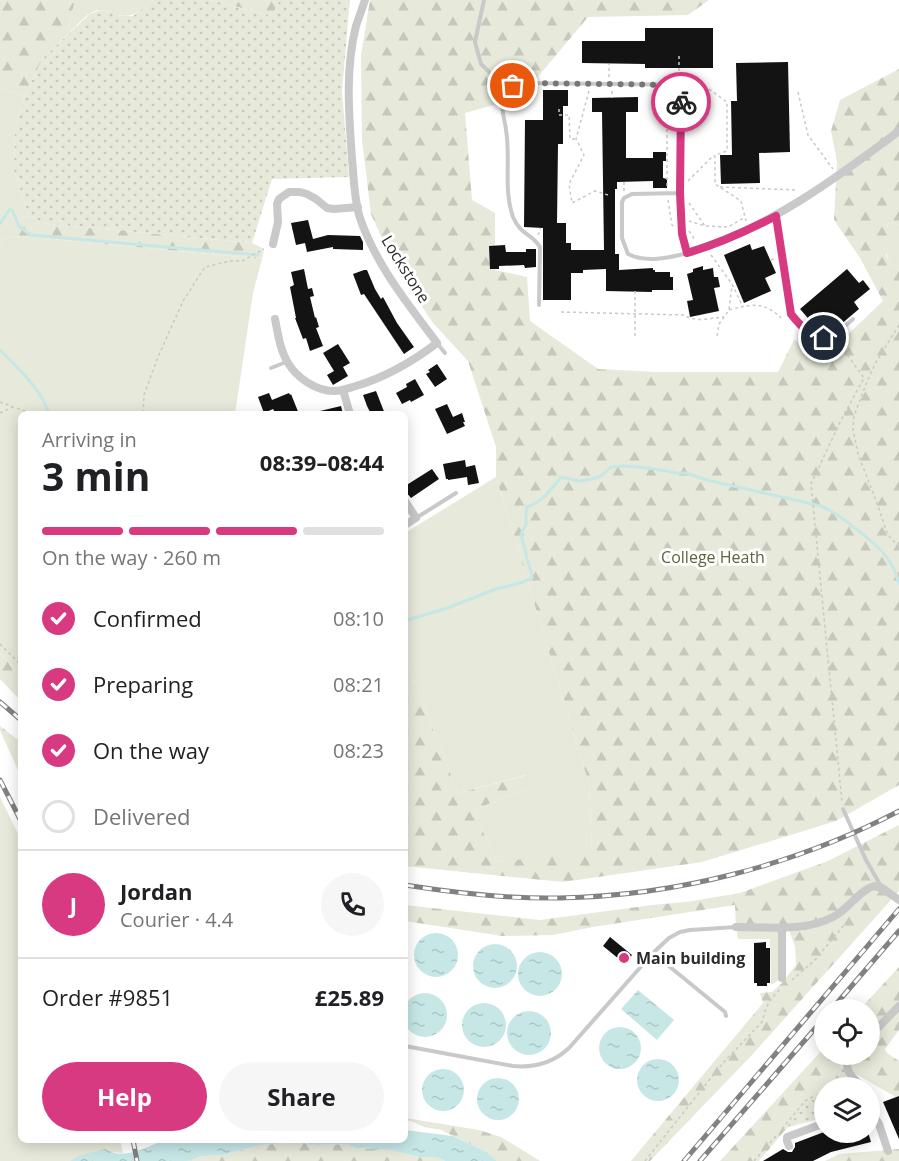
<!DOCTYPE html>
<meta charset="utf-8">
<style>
body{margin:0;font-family:"Open Sans",sans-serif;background:#f6f6f6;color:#202124;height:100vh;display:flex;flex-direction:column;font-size:22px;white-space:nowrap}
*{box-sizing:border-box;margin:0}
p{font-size:20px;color:#757577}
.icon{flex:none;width:33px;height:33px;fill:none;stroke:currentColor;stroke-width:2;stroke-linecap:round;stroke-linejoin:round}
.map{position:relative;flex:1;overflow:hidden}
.details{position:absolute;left:18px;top:411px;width:390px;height:732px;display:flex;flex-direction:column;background:#fff;border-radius:9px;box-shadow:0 3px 15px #0003}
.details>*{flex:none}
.fabs{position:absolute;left:814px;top:999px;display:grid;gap:12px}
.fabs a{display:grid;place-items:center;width:66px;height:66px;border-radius:50%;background:#fff;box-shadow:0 3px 15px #0003;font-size:30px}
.pin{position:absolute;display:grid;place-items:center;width:51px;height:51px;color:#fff;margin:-26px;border:3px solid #fff;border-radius:50%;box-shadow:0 2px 6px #0007}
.courier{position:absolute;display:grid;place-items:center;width:60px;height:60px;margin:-30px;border:4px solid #d73a81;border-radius:50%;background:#fff;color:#222;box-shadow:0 2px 8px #0007}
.summary em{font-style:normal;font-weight:700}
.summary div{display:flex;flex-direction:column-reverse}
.summary{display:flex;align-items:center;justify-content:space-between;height:102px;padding:0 24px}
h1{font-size:39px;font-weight:700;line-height:45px}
.bar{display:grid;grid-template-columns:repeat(4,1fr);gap:9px 6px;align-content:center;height:72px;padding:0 24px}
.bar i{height:8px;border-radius:4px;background:#e0e0e0}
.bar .on{background:#d73a81}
.bar p{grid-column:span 4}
.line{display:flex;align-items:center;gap:15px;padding:0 24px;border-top:2px solid #e0e0e0}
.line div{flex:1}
.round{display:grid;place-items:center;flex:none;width:63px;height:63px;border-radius:32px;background:#f6f6f6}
ol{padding:0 24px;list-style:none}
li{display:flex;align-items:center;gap:18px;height:66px}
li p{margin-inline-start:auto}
li .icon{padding:6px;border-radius:50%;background:#d73a81;color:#fff;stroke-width:4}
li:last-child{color:#757577}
li i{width:33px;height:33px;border:3px solid #e0e0e0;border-radius:50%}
.button{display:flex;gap:12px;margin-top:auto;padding:12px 24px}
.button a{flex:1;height:69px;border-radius:36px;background:#d73a81;color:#fff;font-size:24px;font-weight:700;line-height:69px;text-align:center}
.button a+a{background:#f6f6f6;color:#202124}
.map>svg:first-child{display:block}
</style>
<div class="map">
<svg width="899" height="1161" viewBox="0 0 899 1161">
<defs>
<pattern id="forest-firs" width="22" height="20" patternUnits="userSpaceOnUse" patternTransform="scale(1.5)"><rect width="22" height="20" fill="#e7e9da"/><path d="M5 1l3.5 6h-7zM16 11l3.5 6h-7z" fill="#c6c8bb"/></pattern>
<pattern id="park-dots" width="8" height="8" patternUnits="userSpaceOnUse" patternTransform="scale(1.5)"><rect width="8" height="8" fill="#e7e9da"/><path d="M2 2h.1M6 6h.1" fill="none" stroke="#c6c8bb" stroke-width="1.8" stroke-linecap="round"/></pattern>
<pattern id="water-ripples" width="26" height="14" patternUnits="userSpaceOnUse" patternTransform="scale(1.5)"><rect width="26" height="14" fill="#c7e7e7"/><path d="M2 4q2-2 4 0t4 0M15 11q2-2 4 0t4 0" fill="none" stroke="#abc6c6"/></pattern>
</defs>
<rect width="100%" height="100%" fill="#fff"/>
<g fill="#e7e9da">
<path d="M 72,0 L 153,0 C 142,8 134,19 119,15 C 113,14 107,10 100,10 C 87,11 75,28 66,36 L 74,4 Z"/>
<path d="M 0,89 L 25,95 L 15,129 L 14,170 L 29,216 L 0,223 Z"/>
<path d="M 892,222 L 899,225 L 899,266 L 891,265 C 884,255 883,233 889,223 Z"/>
<path d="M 20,236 L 262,259 L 253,293 L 235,414 L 21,414 L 21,676 L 0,653 L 0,249 L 3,238 Z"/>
<path d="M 496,477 L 589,784 L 592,852 L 497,862 L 473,810 L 533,787 L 526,775 L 458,793 L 405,658 L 405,533 Z"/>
<path d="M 0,797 L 21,840 L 21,1140 L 120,1140 L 123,1153 L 111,1152 L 70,1161 L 0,1161 Z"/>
<path d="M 736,927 L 782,927 L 782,978 L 771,985 L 770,939 L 738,939 Z"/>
</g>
<g fill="url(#forest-firs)">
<path d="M 0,0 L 72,0 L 74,4 L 66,36 L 43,58 L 25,95 L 0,89 Z"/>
<path d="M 210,0 L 280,0 L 272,16 Z"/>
<path d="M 370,0 L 709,0 L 688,15 L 588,17 L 521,97 L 465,113 L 472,200 L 495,213 L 495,270 L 527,277 L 530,321 L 598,369 L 655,372 L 778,372 L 794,340 L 826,355 L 883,301 L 860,258 L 834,220 L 837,161 L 831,131 L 840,100 L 899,69 L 899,225 L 892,222 L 889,223 L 887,226 L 886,256 L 891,265 L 899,266 L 899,785 L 836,821 L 702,862 L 563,882 L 405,866 L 405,658 L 458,793 L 527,775 L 533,787 L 473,810 L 497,862 L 592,851 L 589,784 L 496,477 L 496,447 L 468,361 L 433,323 L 393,263 L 371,214 L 362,140 L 361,55 Z"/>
<path d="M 29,216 L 41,223 L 252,243 L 264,249 L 262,259 L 20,236 L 3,238 L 0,249 L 0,223 Z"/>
<path d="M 0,653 L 21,676 L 21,701 L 0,679 Z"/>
<path d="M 0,726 L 21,742 L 21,777 L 0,730 Z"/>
<path d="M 899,825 L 899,891 L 751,1056 L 650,1161 L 631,1161 L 763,1003 L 760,993 L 772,992 L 782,983 L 796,965 L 795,947 L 788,927 L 736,927 L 735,905 L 593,927 L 553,935 L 502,936 L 405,921 L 405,905 L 540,920 L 652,905 L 686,902 L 740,893 L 828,861 Z"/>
<path d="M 899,967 L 899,1030 L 885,1049 L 887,1053 L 899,1061 L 899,1096 L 896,1097 L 840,1065 L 759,1161 L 720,1161 L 825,1047 L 825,1054 L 870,1054 L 870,1010 L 860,1009 Z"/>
<path d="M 405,1118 L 479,1130 L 501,1137 L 540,1161 L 497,1161 L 487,1152 L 441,1130 L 424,1127 L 411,1121 L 405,1120 Z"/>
<path d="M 298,1142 L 316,1145 L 347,1144 L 355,1148 L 390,1150 L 419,1157 L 436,1157 L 445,1161 L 188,1161 L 192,1160 L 201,1156 L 222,1155 L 261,1145 Z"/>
<path d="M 899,1149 L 899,1161 L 825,1161 L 839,1154 Z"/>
</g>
<g fill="url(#park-dots)">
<path d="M 153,0 L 210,0 L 272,16 L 280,0 L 350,0 L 342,91 L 349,177 L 272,179 L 252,243 L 41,223 L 29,216 L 14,170 L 15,129 L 25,95 L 43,58 L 90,14 L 100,10 L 110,12 L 121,16 L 133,16 Z"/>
<path d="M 840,1065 L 862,1087 L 825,1088 L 825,1117 L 786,1128 Z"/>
</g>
<g fill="url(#water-ripples)">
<circle cx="436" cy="955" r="22"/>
<circle cx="495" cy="966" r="22"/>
<circle cx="540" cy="974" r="22"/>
<path d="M 638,990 L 674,1020 L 657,1040 L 621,1009 Z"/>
<circle cx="425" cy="1015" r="22"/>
<circle cx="484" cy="1025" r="22"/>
<circle cx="529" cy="1033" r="22"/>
<circle cx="620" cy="1048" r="21"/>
<circle cx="658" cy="1080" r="21"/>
<circle cx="443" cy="1090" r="21"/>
<circle cx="498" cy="1099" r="21"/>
<path d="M 405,1130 L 453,1136 L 487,1152 L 497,1161 L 445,1161 L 436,1157 L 419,1157 L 390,1150 L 355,1148 L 347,1144 L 316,1145 L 298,1142 L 261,1145 L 222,1155 L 201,1156 L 192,1160 L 188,1161 L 70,1161 L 78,1156 L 105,1149 C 124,1161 147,1147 164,1140 L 405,1140 Z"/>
</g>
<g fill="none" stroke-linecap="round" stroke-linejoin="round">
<g stroke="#c7e7e7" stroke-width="3">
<path d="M 0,224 L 9,210 L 12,210 L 19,226 L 30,235 L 258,255"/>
<path d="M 0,350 C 17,367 40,388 48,411 L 45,414"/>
<path d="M 405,621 L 450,607 L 493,590 L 520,583 L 532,578 C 532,569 529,567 527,559 C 526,551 523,543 521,534 L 526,524 L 526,512 L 527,507 C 544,500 550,491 561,477 L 579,481 L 592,479 L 601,476 L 611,467 L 626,466 L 648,468 L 677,473 L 686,473 L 707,480 L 821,506 C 835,512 845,520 856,529 C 877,545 891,556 899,583"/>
</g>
</g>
<g fill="#131313">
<path d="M 645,28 L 713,28 L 713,68 L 645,68 L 645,64 L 582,63 L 582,41 L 645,41 Z"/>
<path d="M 788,62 L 790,152 L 759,153 L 760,183 L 721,184 L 720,155 L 732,155 L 731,101 L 737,101 L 736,63 Z"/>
<path d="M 543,90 L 568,90 L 568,106 L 563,106 L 563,144 L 558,144 L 557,223 L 566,223 L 566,243 L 571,243 L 571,250 L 604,250 L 602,112 L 592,112 L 592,98 L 638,97 L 638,112 L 626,112 L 626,158 L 653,158 L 653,152 L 666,152 L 666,161 L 663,161 L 663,178 L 667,179 L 667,188 L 653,188 L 653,181 L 617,182 L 617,189 L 615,189 L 615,254 L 619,254 L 619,270 L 653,268 L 653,270 L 655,270 L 655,272 L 670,272 L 670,277 L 673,277 L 673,290 L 652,290 L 652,292 L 606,291 L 606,269 L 583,270 L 583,273 L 571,273 L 571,300 L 543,300 L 543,228 L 524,227 L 525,120 L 543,120 Z"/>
<path d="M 308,220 L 313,239 L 328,235 L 360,236 L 363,242 L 363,250 L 333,249 L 333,247 L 307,252 L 305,243 L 296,245 L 291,223 Z"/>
<path d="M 750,244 L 752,250 L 764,246 L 776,273 L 765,278 L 771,291 L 744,303 L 724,255 Z"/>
<path d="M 505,245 L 506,252 L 526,252 L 526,249 L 536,249 L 536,267 L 525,268 L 524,265 L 499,266 L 499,269 L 490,269 L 489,246 Z"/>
<path d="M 703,266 L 703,270 L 713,268 L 714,277 L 718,277 L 720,287 L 714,288 L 719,311 L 690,317 L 687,301 L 693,300 L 687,274 L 693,272 L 693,269 Z"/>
<path d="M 304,269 L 308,289 L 312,288 L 314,296 L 310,297 L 315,318 L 316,317 L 319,327 L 316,328 L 323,346 L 310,351 L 306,338 L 303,339 L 295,318 L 296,318 L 290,287 L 294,285 L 291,272 Z"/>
<path d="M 847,269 L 859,283 L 863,280 L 870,289 L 854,302 L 859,309 L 833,331 L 822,317 L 813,324 L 800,309 Z"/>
<path d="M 364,270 L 367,270 L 375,289 L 381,299 L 383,297 L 397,323 L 414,347 L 404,354 L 364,294 L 361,295 L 353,274 Z"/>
<path d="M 338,344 L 350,363 L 343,367 L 348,376 L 333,385 L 327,375 L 334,371 L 323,353 Z"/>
<path d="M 437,364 L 447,379 L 435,387 L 426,374 L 430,372 L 428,370 Z"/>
<path d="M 415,379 L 424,395 L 411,402 L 410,400 L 402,404 L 396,393 L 407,387 L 406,384 Z"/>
<path d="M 376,391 L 385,414 L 371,414 L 367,406 L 363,395 Z"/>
<path d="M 269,393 L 272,400 L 289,393 L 290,395 L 291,394 L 299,414 L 276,414 L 273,409 L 264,413 L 258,397 Z"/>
<path d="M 447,404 L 453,417 L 462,413 L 465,422 L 463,422 L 465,426 L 447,434 L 435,409 Z"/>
<path d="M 341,406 L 343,414 L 320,414 L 320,411 Z"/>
<path d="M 465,460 L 466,467 L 475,465 L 479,483 L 468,485 L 467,477 L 448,480 L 448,479 L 446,479 L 443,464 Z"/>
<path d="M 432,469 L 439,479 L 411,498 L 405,491 L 405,486 Z"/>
<path d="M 610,937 L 632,955 L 625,964 L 603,946 Z"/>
<path d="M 766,942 L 766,948 L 770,948 L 770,983 L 767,983 L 767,986 L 757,986 L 757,983 L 754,983 L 754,943 Z"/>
<path d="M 899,1096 L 899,1139 L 883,1102 Z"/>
<path d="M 824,1132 L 868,1132 L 871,1142 L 831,1152 L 813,1161 L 763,1161 L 783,1149 L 788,1152 L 792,1152 L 795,1147 L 795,1143 Z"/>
</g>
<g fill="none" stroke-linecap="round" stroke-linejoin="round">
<g stroke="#c9c9c9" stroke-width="1.5" stroke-dasharray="3 3" stroke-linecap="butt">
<path d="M 679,56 L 679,78"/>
<path d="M 609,77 L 609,64"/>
<path d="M 709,89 L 727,102 L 727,151 L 715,155 L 715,184 L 741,201 L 746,221"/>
<path d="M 589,91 L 576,139 L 584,155 L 569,184 L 572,203 L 595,191 L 608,195"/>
<path d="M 612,91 L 612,98"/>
<path d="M 798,92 L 808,135 L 833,169"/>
<path d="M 559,109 L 559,115 L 569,115 L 570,139 L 575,139"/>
<path d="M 688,181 L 714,155"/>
<path d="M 667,186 L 667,92"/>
<path d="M 720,187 L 796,190"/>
<path d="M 624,191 L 624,182"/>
<path d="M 668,200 L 672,225 L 674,227"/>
<path d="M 689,203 L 705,226 L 689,221"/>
<path d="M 706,226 L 728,227 L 744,218"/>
<path d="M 689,231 L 695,240"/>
<path d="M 538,235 L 540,231 L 540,228"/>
<path d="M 711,255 L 732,284 L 743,307"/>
<path d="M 771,260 L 776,258"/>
<path d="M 729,310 C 751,304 764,301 781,318"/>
<path d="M 561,312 L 684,315 C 696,323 711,318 724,317"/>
<path d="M 899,325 L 876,362 L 868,379 L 854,416 L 853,429 L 858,454 L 877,503 L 886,530 L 888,535 L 899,547"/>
<path d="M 635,336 L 635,291"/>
<path d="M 717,336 L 719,324 L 729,310 L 732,286"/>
<path d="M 835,343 L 840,345 L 864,378 L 841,420 L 811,484 L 842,802"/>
<path d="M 0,402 L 33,414"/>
<path d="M 0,413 L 13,407"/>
<path d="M 179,414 L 143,413 L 144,395 L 158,357 L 183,301 L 205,267 L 230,261 L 242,261 L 264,249"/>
<path d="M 0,644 L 21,665"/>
<path d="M 792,980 L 814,961 L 850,918"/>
<path d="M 842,1079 L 847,1088"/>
<path d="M 782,1129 L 805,1101 L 812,1097 L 825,1100"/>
<path d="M 645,1161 L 722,1064 L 762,1022 L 766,1008 L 771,999 L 781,988"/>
<path d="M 754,1161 L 777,1135"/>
</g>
<g stroke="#c9c9c9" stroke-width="4">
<path d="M 484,0 L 475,42 L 481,64 L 508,90"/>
<path d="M 680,193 L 632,194 L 624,198 L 622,202 L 622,238 L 628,254 C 646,263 669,258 687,253 L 682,234 L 680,193 L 682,85"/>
<path d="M 776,216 L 791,314 L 794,318 L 813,336 L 820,339 L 834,336 L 853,319"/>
<path d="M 539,305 L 540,247 C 532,233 521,236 513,217 C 503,189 511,158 506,130 C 505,120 500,107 503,98 C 505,89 516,84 524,83 L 703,85"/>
<path d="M 437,343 L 445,353"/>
<path d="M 271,368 L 286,362"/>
<path d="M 416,518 L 456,493"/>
<path d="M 843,809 L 866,860 L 882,888"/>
<path d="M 653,953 L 725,1012 L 726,1016"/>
<path d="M 405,1046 L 513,1066 C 535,1068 553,1063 569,1048 L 653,953 L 669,938 L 680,932 L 690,930 L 736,927"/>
</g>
<g stroke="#c9c9c9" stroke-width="8">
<path d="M 273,244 L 278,222 L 277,204 L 279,199 L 289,192 L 300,192 L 307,194 L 316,199 L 327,208 L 334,209 L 358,207"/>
<path d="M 687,253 C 766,230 834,180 899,131"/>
<path d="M 275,319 C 278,334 280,350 288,363 C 297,378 316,391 334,391 C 341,391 349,388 356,386 C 386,377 412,362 437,343 C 408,304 376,265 360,218 C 354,200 354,178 352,159 C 349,116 345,69 356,26 C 359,17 362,9 365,0"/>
<path d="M 343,390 L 350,414"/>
<path d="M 405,501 L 416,518 L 405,525"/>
<path d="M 736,927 C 767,927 805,932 833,917 C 849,909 858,891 874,886 L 882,888 L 899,900"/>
<path d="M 782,978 L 782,927"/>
<path d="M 870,1036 L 899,1006"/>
<path d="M 852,1054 C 840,1071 853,1075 862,1088"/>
<path d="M 870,1110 L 879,1124 L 888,1151"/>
<path d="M 789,1146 L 787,1141 L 787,1137 L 825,1123"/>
</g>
<defs>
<g id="rail">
<path d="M 0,702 L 21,720"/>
<path d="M 0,780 L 21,821"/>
<path d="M 405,885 C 456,893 507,899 559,898 C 676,896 796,865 899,811"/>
<path d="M 831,1010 L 899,931"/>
<path d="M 133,1140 L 137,1161"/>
<path d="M 684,1161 L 899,909"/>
<path d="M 700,1161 L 825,1017"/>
</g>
</defs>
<use href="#rail" stroke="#818181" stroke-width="5"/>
<use href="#rail" stroke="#fff" stroke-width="3" stroke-dasharray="9" stroke-linecap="butt"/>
</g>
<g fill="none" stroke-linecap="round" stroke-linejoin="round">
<path stroke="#767676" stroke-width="6" stroke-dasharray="0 10.8" d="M 513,86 L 524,83 L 682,85 L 681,102"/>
<path stroke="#d73a81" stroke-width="8" d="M 681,102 L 680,193 L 682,234 L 687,253 C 718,244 747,231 776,216 L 791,314 C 798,323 812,339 824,338"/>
</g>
<circle fill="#d73a81" stroke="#fff" stroke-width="2" cx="624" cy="958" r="6"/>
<g text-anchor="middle" stroke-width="6" stroke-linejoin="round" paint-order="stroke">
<g font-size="16" fill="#2c2c2c" stroke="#fff">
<text transform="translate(406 269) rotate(58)" y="6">Lockstone</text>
</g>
<g font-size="16" fill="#5e633d" stroke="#fff">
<text x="713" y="563">College Heath</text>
</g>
<g font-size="16" font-weight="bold" fill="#2c2c2c" stroke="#fff" text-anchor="start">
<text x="636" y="964">Main building</text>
</g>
</g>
</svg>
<div class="fabs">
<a><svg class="icon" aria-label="locate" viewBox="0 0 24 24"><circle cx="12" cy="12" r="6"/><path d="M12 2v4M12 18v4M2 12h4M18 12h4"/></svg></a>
<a><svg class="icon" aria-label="layers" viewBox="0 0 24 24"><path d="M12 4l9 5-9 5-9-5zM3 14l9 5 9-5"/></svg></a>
</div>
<div class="pin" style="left:513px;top:86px;background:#ea580c"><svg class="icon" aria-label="bag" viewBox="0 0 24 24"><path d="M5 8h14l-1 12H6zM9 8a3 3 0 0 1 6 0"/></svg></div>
<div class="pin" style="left:824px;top:338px;background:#1f2937"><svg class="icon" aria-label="home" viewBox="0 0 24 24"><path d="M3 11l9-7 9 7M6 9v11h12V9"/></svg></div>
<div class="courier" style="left:681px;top:102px"><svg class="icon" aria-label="bike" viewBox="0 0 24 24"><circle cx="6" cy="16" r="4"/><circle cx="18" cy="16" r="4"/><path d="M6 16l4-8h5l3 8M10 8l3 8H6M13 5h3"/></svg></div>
<section class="details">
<div class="summary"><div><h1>3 min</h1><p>Arriving in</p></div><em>08:39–08:44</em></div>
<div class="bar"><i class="on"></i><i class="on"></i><i class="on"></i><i></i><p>On the way · 260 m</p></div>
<ol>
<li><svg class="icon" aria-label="check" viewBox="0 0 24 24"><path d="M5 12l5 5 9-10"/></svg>Confirmed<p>08:10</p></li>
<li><svg class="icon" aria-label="check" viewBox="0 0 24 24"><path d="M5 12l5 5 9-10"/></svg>Preparing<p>08:21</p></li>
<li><svg class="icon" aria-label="check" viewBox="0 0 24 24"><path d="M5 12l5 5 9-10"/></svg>On the way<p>08:23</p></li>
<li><i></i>Delivered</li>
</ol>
<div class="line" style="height:108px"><b class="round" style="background:#d73a81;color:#fff">J</b><div><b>Jordan</b><p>Courier · 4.4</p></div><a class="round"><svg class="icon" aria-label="phone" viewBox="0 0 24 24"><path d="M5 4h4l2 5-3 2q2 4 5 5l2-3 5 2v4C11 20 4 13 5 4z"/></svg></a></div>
<div class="line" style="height:78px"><div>Order #9851</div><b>£25.89</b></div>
<div class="button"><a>Help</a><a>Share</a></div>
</section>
</div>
